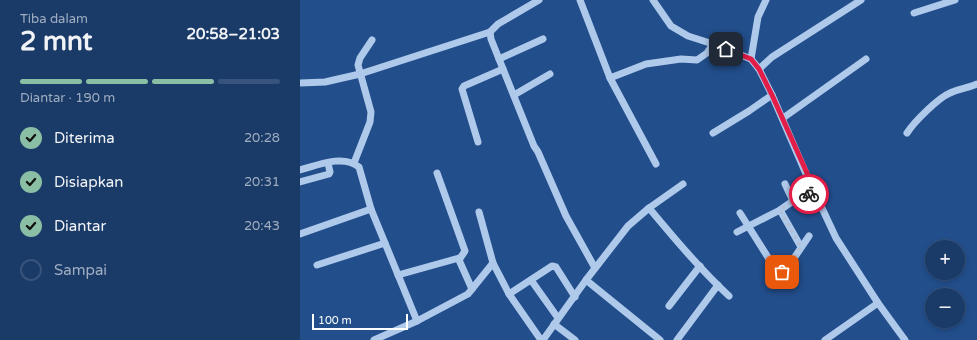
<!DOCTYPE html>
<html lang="id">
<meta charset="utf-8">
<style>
body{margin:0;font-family:"Varela Round",sans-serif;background:#23416e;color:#f1f3f6;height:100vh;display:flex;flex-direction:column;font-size:15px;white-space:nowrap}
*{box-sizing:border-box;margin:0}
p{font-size:13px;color:#9fadc0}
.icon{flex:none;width:22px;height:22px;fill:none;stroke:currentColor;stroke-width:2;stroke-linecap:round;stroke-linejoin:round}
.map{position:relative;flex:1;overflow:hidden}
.side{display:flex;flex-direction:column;background:#1a3a68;width:300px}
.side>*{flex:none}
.controls{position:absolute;left:625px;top:240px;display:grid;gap:8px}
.controls a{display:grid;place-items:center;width:40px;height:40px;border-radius:50%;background:#1a3a68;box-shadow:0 2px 6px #0003,0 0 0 1px #38547c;font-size:20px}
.scale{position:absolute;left:12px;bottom:10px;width:96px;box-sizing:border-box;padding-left:4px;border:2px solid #fff;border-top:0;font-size:11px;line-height:14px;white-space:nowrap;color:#fff;-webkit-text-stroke:3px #224e8b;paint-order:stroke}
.pin{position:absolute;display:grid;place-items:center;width:34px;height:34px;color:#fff;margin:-17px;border-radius:8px;box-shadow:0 2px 6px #0006}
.courier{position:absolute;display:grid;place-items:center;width:40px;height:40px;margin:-20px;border:3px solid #e11d48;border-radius:50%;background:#fff;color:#222;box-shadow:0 1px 5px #0007}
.overview em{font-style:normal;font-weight:700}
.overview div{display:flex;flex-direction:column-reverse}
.overview{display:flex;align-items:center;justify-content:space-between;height:68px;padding:0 20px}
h1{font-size:26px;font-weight:700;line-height:30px}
.bar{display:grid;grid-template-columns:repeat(4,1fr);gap:6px 4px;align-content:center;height:48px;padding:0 20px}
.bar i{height:5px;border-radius:3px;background:#38547c}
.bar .current{background:#8abfa5}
.bar p{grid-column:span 4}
ol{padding:0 20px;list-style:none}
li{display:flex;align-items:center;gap:12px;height:44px}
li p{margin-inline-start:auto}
li .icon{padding:4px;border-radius:50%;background:#8abfa5;color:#111;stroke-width:4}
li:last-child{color:#9fadc0}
li i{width:22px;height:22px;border:2px solid #38547c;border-radius:50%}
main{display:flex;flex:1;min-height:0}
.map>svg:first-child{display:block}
</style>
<main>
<section class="side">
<div class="overview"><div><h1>2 mnt</h1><p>Tiba dalam</p></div><em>20:58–21:03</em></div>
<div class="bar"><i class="current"></i><i class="current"></i><i class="current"></i><i></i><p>Diantar · 190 m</p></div>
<ol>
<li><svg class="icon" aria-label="check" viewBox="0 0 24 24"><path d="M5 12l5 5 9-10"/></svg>Diterima<p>20:28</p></li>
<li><svg class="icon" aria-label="check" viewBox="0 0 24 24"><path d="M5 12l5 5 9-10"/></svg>Disiapkan<p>20:31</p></li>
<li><svg class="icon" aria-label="check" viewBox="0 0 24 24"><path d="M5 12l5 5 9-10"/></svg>Diantar<p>20:43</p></li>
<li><i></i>Sampai</li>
</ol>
</section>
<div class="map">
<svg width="677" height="340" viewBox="0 0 677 340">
<rect width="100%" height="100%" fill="#224e8b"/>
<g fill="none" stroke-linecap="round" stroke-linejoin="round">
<g stroke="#afc9eb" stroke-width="7">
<path d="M 239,0 L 198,24 L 190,32 L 191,39 L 234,146 L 238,152 L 266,216 L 295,268"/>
<path d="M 280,0 L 310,78 L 356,164"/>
<path d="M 353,0 L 371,26 L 388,36 L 413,44 L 451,59 L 459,69 L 472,95 L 507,176 L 536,238 L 578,303 L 605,340"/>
<path d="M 614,13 L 655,0"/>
<path d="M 199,59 L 243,39"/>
<path d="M 451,59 L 458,17 L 466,0"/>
<path d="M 459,69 L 472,57 L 561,0"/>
<path d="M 310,78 L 346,64 L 381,59 L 397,60 L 407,53 L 413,44"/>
<path d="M 0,83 L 25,82 L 60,74 L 190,32"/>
<path d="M 214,95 L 250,74"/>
<path d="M 483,118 L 566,59"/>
<path d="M 413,133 L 449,111 L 472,95"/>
<path d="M 607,133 C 614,122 638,98 650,93 C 658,89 668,88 677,84"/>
<path d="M 178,142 L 162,89 L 164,86 L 203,69"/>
<path d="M 54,163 L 70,122 L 71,112 L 58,65 L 60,58 L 72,40"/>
<path d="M 0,170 C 18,165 43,154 59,167 L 71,209 L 117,321 L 74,340"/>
<path d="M 137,173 L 165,251 L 159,260 L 172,289"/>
<path d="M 0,182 L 29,174 L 30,172 L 28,163"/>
<path d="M 485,184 L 493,201"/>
<path d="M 349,208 C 374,238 400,269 429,296"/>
<path d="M 480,210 L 501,247"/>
<path d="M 179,212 L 193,263"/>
<path d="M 440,213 L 476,270 L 480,272 L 486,270 L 509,236"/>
<path d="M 437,232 L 480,210 L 493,201 L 515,191"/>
<path d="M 0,234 L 71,209"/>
<path d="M 17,265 L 85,243"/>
<path d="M 98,275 L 159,258"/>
<path d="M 231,280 L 258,318"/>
<path d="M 286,280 L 360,340"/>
<path d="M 369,306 L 400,266"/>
<path d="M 117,321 L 168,294 L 193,263 L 209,294"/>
<path d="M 254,324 L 275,340"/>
<path d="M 241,340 L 209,294 L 252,266 L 256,267 L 275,297"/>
<path d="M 243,340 L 286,280 L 328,226 L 349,208 L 383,184"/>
<path d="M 377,340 L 418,285"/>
<path d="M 525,340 L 578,303"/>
</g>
</g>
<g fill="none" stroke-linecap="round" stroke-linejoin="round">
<path stroke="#b2c1d6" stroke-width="4" stroke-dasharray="0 7.2" d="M 482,272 L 486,270 L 501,247 L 480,210 L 493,201 L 509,194"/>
<path stroke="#e11d48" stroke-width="5" d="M 426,49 L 451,59 L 459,69 L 472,95 L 515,191 L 509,194"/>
</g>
</svg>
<div class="controls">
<a>+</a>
<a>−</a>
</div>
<div class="scale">100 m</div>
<div class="pin" style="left:482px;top:272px;background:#ea580c"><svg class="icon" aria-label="bag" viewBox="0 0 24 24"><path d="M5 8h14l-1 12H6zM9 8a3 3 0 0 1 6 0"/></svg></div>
<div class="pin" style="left:426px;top:49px;background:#1f2937"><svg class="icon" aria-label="home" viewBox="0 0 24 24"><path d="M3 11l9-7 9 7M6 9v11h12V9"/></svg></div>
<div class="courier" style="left:509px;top:194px"><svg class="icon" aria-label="bike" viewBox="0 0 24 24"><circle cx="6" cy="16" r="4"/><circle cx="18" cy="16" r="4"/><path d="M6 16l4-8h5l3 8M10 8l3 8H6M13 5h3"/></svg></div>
</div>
</main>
